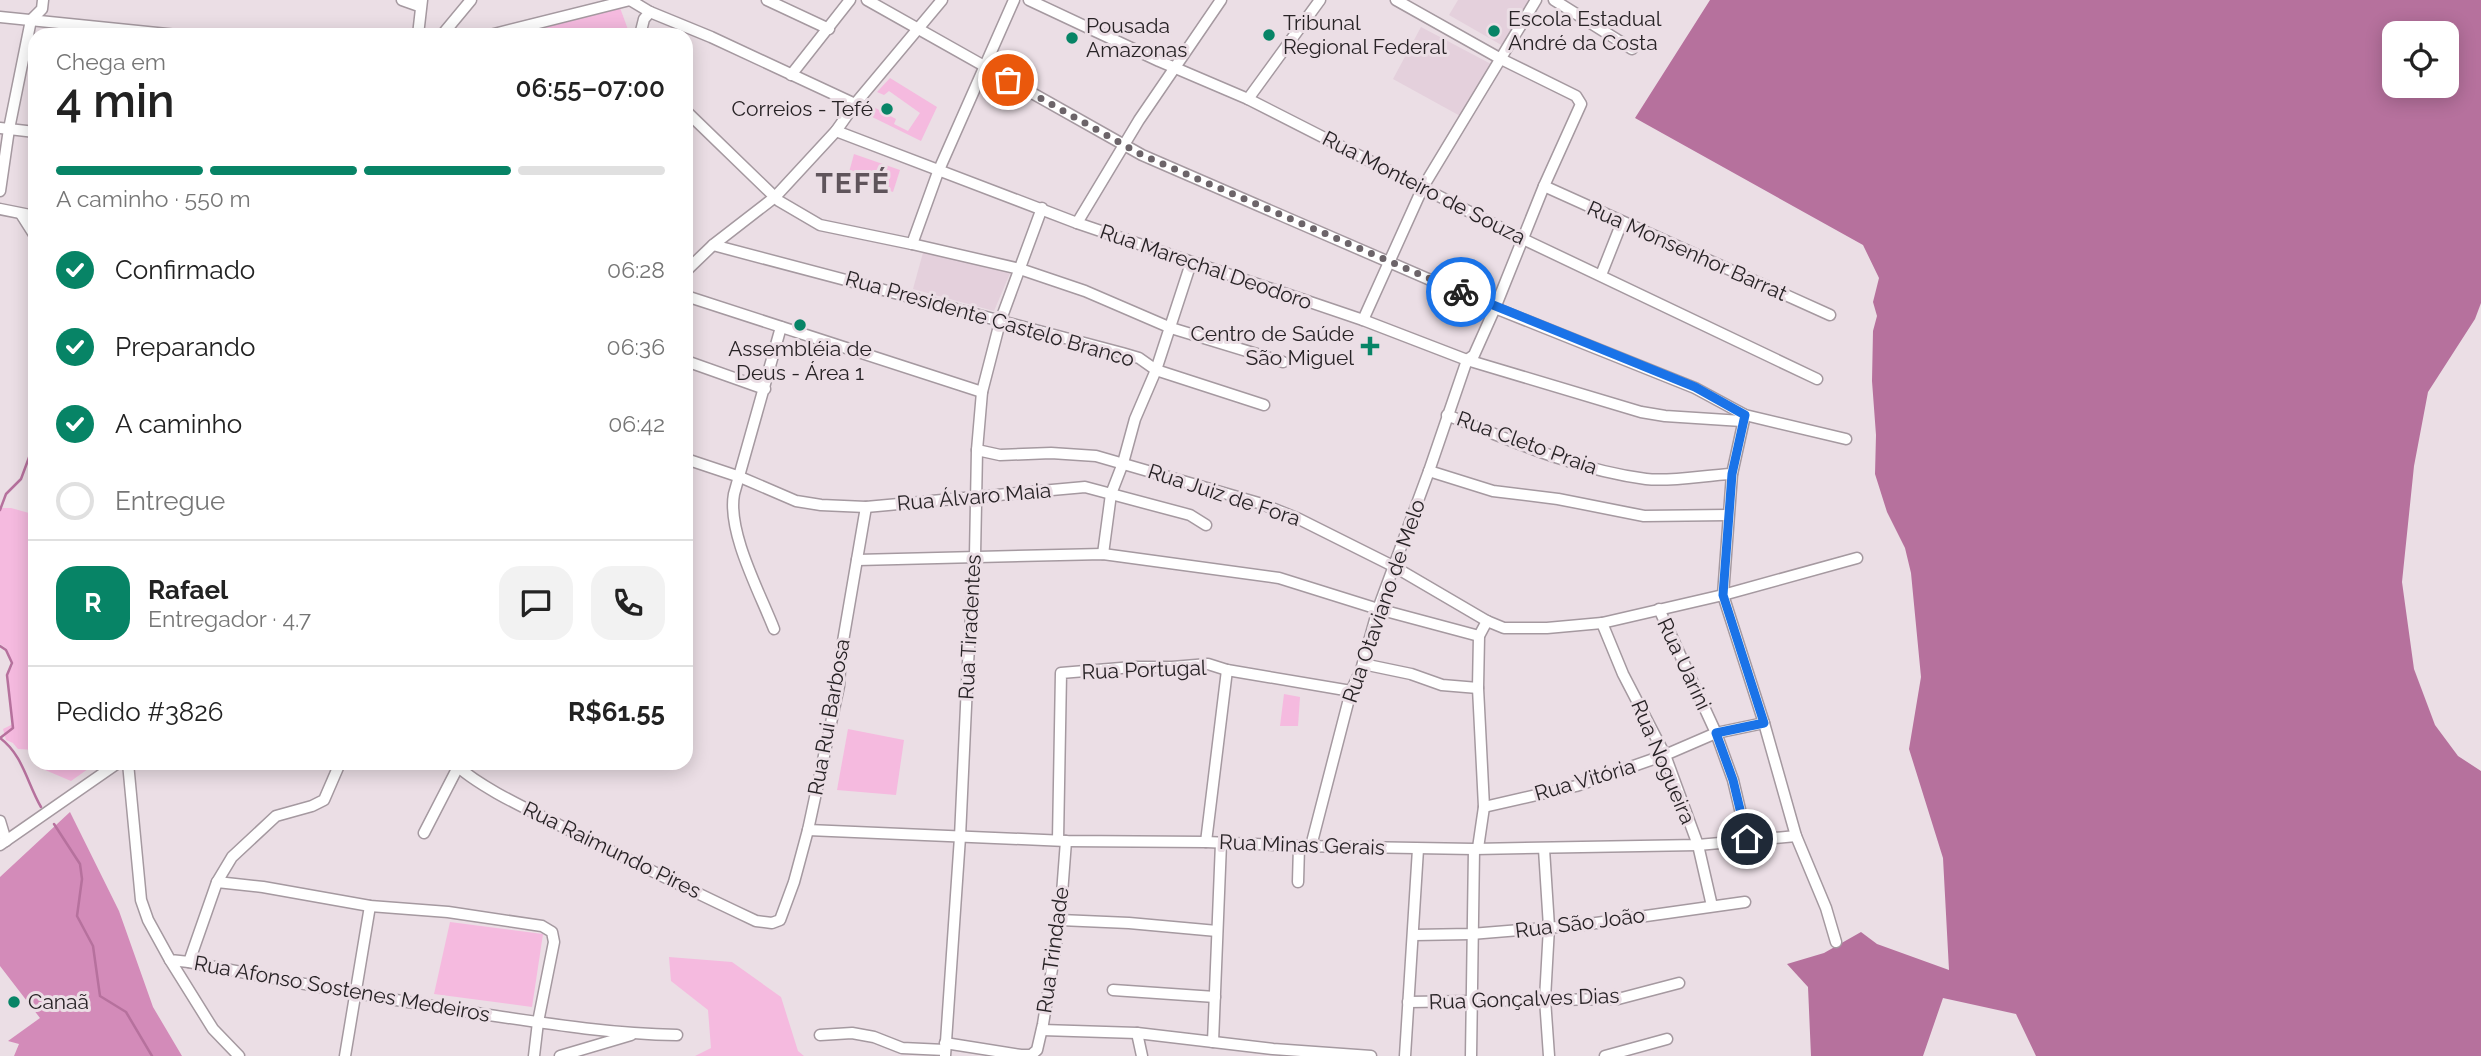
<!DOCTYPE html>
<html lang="pt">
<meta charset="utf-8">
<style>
body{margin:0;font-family:Raleway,sans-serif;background:#f2f2f2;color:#222;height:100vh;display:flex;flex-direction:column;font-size:26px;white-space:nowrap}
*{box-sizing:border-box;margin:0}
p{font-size:23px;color:#767676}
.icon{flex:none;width:38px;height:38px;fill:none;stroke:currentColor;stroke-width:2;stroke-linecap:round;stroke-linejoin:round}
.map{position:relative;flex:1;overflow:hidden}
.panel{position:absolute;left:28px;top:28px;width:665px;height:742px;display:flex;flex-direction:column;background:#fff;border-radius:21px;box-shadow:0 4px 18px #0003}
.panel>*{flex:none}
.controls{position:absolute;left:2382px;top:21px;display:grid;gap:14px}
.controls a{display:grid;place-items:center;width:77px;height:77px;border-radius:14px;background:#fff;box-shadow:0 4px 18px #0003;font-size:35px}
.pin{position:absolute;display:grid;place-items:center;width:60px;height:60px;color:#fff;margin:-30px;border:4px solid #fff;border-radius:50%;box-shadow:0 2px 7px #0007}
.courier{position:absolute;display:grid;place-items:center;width:70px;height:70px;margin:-35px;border:5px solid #1a73e8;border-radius:50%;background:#fff;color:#222;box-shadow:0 2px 9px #0007}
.headline em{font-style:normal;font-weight:600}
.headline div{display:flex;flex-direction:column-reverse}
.headline{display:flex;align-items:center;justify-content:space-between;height:119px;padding:0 28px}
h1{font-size:46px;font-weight:600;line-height:52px}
.bar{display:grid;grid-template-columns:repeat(4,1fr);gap:10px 7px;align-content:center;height:84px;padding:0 28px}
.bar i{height:9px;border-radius:5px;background:#e0e0e0}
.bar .on{background:#078466}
.bar p{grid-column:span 4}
.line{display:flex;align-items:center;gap:18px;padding:0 28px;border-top:2px solid #e0e0e0}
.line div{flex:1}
.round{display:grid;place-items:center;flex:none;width:74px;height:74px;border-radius:21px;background:#f2f2f2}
ol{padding:0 28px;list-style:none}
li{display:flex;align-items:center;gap:21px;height:77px}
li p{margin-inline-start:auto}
li .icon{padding:7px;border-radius:50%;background:#078466;color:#fff;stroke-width:4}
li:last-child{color:#767676}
li i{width:38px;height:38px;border:4px solid #e0e0e0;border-radius:50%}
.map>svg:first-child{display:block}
</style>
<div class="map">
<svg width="2481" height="1056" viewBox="0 0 2481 1056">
<rect width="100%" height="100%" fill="#ebdee5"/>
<g fill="#e4d0dc">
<path d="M 1458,0 L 1529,0 L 1503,46 L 1449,15 Z"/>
<path d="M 1421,27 L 1491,64 L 1462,117 L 1393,79 Z"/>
<path d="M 924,249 L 1011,271 L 994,311 L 913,289 Z"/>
</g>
<g fill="#f5badf">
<path d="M 619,5 L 630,35 L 522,35 Z"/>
<path d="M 890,78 L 937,107 L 921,141 L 862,112 L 868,104 L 896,119 L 894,124 L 908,131 L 920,113 L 889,91 L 884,95 L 877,92 Z"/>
<path d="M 854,154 L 900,170 L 893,192 L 848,176 Z"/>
<path d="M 0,508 L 11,508 L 29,513 L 35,509 L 35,750 L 18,749 L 13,743 L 6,740 L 3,729 L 13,724 L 8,674 L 13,665 L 7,649 L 0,644 Z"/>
<path d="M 1284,694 L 1300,697 L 1298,726 L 1280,726 Z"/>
<path d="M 848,729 L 904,740 L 896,795 L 837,790 Z"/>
<path d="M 37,763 L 95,763 L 95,764 L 71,781 L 38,767 Z"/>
<path d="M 450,922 L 543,934 L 532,1007 L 434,994 Z"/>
<path d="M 669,957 L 732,962 L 781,997 L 798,1051 L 804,1056 L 695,1056 L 711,1048 L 708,1010 L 671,981 Z"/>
</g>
<path fill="#d38bb9" d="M 70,812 L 119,911 L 153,1007 L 182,1056 L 14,1056 L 19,1044 L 8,1041 L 40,1018 L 0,966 L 0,877 Z"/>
<path fill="#b6719d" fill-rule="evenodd" d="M 1710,0 L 2481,0 L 2481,303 L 2475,319 L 2428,392 L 2414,466 L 2402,582 L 2414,669 L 2435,725 L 2458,756 L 2481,771 L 2481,1056 L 2036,1056 L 2016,1014 L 1943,998 L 1923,1056 L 1811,1056 L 1808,987 L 1787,964 L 1824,953 L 1861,932 L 1877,944 L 1949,970 L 1943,858 L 1909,749 L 1921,677 L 1911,573 L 1905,548 L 1887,512 L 1875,474 L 1876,435 L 1872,381 L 1873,331 L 1877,316 L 1873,302 L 1879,278 L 1863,245 L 1635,118 ZM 2394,33 L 2446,33 L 2446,86 L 2394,86 Z"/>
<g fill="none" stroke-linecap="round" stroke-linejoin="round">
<g stroke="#b6719d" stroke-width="2.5">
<path d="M 0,510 L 6,494 L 21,479 L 31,452 L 30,435 L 35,432"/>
<path d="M 0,646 L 6,650 L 12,663 L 7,675 L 13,728 L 0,738"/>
<path d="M 0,738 C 23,755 27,783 41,807"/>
<path d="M 54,824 L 80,864 L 82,879 L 77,916 L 93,946 L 100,996 L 126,1012 L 152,1056"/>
</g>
<defs>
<g id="minor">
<path d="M 402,0 L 419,6"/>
<path d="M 630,0 L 650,12 L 711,37 L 855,104"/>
<path d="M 767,0 L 829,29"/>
<path d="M 867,0 L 1142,155 L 1495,308 L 1695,388 L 1745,415 L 1846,439"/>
<path d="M 1029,0 L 1159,61 L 1248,99 L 1523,239 L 1817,379"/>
<path d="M 1554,0 L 1632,49"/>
<path d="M 0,17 L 177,35"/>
<path d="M 418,35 L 422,0"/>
<path d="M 442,35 L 471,0"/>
<path d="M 490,35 L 630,0"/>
<path d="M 640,35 L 644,19 L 650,12"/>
<path d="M 791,75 L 850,0"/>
<path d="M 1248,99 L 1320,0"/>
<path d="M 686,111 L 779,201 L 820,225 L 912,244 L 1020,269 L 1085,291 L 1171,328 L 1283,362"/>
<path d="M 0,128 L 35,132"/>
<path d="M 836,131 L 1077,223 L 1363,320 L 1467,360 L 1641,412 L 1665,416 L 1742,421"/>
<path d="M 1544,186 L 1830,315"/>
<path d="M 0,191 L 9,129 L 31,20 L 42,9 L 43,0"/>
<path d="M 0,209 L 35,216"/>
<path d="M 21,214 L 35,236"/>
<path d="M 1077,223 L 1139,120 L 1221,0"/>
<path d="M 912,244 L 938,172 L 1014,0"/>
<path d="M 713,245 L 1122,353 L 1139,358 L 1156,370 L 1264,405"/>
<path d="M 686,271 L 713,245 L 775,197 L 836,131 L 855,104 L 942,0"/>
<path d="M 1601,275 L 1622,222"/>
<path d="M 686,296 L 982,392"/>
<path d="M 1363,320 L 1423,187 L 1536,0"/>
<path d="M 686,361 L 765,389"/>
<path d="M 1447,415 C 1512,441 1576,470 1646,479 C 1672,482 1705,475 1732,474"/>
<path d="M 1745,415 L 1732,474 L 1723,595 L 1764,723 L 1796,836 L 1826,908 L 1836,942"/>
<path d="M 977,450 L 1000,455 L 1051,453 L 1096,456 L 1262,504 L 1299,519 L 1393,566 L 1487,621 L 1504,628 L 1547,628 L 1602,623 L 1723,595 L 1857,558"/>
<path d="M 686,459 L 740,477 L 796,501 L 821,505 L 866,507 L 1085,487 L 1190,515 L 1206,525"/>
<path d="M 1429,471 L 1493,491 L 1558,499 L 1644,516 L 1728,515"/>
<path d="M 1103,554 L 1111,494 L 1123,463 L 1135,419 L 1156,370 L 1191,263"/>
<path d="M 857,560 L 1103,554 L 1279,578 L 1378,609 L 1479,636"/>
<path d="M 1659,609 L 1716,733 L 1733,780 L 1747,839"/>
<path d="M 1602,623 L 1623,674 L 1665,755 L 1698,845 L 1712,906"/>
<path d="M 774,629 C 760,593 727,532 734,494 L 781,327"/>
<path d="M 1363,664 L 1411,674 L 1442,685 L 1478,688"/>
<path d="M 128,763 L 141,900 L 148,920 L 170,960 L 189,962 C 285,981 380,998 476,1013 C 543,1023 610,1034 677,1035"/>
<path d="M 454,763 C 477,786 529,810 559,825 C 625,858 690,890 756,921 L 772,923 L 780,920 L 794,882 L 808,830 L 839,686 L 841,653 L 866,507"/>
<path d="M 1484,807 L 1576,786 L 1665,755 L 1716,733 L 1764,723"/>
<path d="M 0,821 L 6,841"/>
<path d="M 808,830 L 1066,841 L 1206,842 L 1299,846 L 1474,849 L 1698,845 L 1796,836"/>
<path d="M 424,833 L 458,767"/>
<path d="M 1058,840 L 1061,673 L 1133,667 L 1172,667 L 1208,664 L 1227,670 L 1351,691"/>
<path d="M 1206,842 L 1227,670"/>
<path d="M 0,845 L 118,763"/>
<path d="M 1311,846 L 1351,691 L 1361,670 L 1378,609 L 1429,471 L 1467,360 L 1474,355 L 1495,308 L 1544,186 L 1581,104 L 1576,96 L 1501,59 L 1396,0"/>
<path d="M 1478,848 L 1484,807 L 1478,688 L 1479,636 L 1487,621"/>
<path d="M 1544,849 L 1549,927 L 1545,999 L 1549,1056"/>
<path d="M 217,882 L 263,887 L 370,906 L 448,912 L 542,926 L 552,932 L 554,942 L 538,1022 L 534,1056"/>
<path d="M 1298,882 L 1299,846"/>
<path d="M 1060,920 L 1129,923 L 1217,931"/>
<path d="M 1414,935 L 1471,934 L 1582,925 L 1745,902"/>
<path d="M 170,960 L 213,1029 L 239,1056"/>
<path d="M 189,962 L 217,882 L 232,857 L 276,816 L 312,806 L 324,800 L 340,763"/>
<path d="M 1113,990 L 1215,997"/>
<path d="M 1408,1002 L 1618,999 L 1679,983"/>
<path d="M 1042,1030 L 1137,1033 L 1273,1049 L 1371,1056"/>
<path d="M 1137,1033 L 1142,1056"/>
<path d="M 820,1035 L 852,1033 L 874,1037 L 902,1048 L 945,1050"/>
<path d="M 1213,1042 L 1221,843"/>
<path d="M 945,1043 L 1021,1055 L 1031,1055 L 1037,1050 L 1043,1024 L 1060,920 L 1066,841"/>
<path d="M 345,1056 L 370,906"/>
<path d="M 560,1056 L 631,1035"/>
<path d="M 945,1056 L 960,837 L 968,663 L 975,556 L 977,450 L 982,392 L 1000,322 L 1042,208"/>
<path d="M 1405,1056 L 1418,849"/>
<path d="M 1471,1056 L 1474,849"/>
<path d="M 1605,1056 L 1667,1039"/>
</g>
</defs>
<use href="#minor" stroke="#a599a0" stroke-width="13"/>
<use href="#minor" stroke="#fff" stroke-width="10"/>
</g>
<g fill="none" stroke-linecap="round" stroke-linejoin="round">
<path stroke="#6c6469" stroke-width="7" stroke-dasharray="0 12.6" d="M 1008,80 L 1142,155 L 1461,292"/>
<path stroke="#1a73e8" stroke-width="9" d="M 1461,292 L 1695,387 L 1745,415 L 1732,474 L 1723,595 L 1764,723 L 1716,733 L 1733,780 L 1747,839"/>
</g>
<g fill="#078466" stroke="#ebdee5" stroke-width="2.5">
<circle cx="1494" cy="31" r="7"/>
<circle cx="1269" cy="35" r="7"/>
<circle cx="1072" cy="38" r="7"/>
<circle cx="887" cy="109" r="7"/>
<circle cx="800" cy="325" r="7"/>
<path d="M1366.5 335.5h7v7h7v7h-7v7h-7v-7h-7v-7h7z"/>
<circle cx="14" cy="1002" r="7"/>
</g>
<g text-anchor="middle" stroke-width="6" stroke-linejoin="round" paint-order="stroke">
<g font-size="21" fill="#282326" stroke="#ebdee5" text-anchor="start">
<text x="1508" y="26">Escola Estadual<tspan x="1508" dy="24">André da Costa</tspan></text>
<text x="1283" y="30">Tribunal<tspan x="1283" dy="24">Regional Federal</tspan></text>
<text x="1086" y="33">Pousada<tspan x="1086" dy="24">Amazonas</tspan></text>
<text x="873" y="116" text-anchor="end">Correios - Tefé</text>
<text x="1354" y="341" text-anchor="end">Centro de Saúde<tspan x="1354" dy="24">São Miguel</tspan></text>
<text x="800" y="356" text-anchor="middle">Assembléia de<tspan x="800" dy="24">Deus - Área 1</tspan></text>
<text x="28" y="1009">Canaã</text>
</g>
<g font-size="21" fill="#282326" stroke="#ebdee5">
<text transform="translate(1424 188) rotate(27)" y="7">Rua Monteiro de Souza</text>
<text transform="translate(1687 251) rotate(24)" y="7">Rua Monsenhor Barrat</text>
<text transform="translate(1206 267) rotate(19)" y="7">Rua Marechal Deodoro</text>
<text transform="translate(990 319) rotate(16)" y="7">Rua Presidente Castelo Branco</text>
<text transform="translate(1527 443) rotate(20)" y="7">Rua Cleto Praia</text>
<text transform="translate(1224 495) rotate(18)" y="7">Rua Juiz de Fora</text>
<text transform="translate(974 497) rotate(-5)" y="7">Rua Álvaro Maia</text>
<text transform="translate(1384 601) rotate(-71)" y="7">Rua Otaviano de Melo</text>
<text transform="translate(970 627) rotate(-87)" y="7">Rua Tiradentes</text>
<text transform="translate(1684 664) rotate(65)" y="7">Rua Uarini</text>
<text transform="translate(1144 670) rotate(-2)" y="7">Rua Portugal</text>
<text transform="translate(829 717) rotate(-80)" y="7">Rua Rui Barbosa</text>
<text transform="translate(1663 762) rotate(67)" y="7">Rua Nogueira</text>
<text transform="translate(1585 780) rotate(-16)" y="7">Rua Vitória</text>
<text transform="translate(1302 845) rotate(2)" y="7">Rua Minas Gerais</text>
<text transform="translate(612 850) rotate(26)" y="7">Rua Raimundo Pires</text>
<text transform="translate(1580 923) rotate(-7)" y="7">Rua São João</text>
<text transform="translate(1053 950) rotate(-82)" y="7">Rua Trindade</text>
<text transform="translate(342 989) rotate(10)" y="7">Rua Afonso Sostenes Medeiros</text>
<text transform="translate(1524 999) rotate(-2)" y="7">Rua Gonçalves Dias</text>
</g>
<g font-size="28" font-weight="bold" letter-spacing="2" fill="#5f545b" stroke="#ebdee5">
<text x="853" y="193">TEFÉ</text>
</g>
</g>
</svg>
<div class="controls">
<a><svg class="icon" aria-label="locate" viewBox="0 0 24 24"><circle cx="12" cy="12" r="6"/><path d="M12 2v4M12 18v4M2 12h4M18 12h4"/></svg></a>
</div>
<div class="pin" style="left:1008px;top:80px;background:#ea580c"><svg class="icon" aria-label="bag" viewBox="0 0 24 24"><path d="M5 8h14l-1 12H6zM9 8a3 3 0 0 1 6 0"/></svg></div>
<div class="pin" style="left:1747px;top:839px;background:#1f2937"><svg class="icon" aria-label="home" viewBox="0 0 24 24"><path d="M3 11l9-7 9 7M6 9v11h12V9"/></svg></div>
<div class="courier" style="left:1461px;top:292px"><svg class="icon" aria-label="bike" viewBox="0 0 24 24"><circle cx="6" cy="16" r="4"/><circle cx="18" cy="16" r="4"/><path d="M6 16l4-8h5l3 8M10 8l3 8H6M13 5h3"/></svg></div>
<section class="panel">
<div class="headline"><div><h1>4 min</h1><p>Chega em</p></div><em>06:55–07:00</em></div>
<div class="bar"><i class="on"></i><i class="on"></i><i class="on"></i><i></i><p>A caminho · 550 m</p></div>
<ol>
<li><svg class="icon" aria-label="check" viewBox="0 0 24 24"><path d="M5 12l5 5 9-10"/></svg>Confirmado<p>06:28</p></li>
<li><svg class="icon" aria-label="check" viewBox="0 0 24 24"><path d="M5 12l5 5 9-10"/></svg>Preparando<p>06:36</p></li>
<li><svg class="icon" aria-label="check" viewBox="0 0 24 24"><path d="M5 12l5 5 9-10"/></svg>A caminho<p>06:42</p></li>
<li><i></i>Entregue</li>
</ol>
<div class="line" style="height:126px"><b class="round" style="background:#078466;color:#fff">R</b><div><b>Rafael</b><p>Entregador · 4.7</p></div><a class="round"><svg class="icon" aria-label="chat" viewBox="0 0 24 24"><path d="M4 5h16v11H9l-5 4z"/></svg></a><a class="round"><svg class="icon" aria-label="phone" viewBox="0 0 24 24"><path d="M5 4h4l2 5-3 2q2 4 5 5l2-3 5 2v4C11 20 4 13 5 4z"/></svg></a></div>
<div class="line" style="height:91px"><div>Pedido #3826</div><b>R$61.55</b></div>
</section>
</div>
